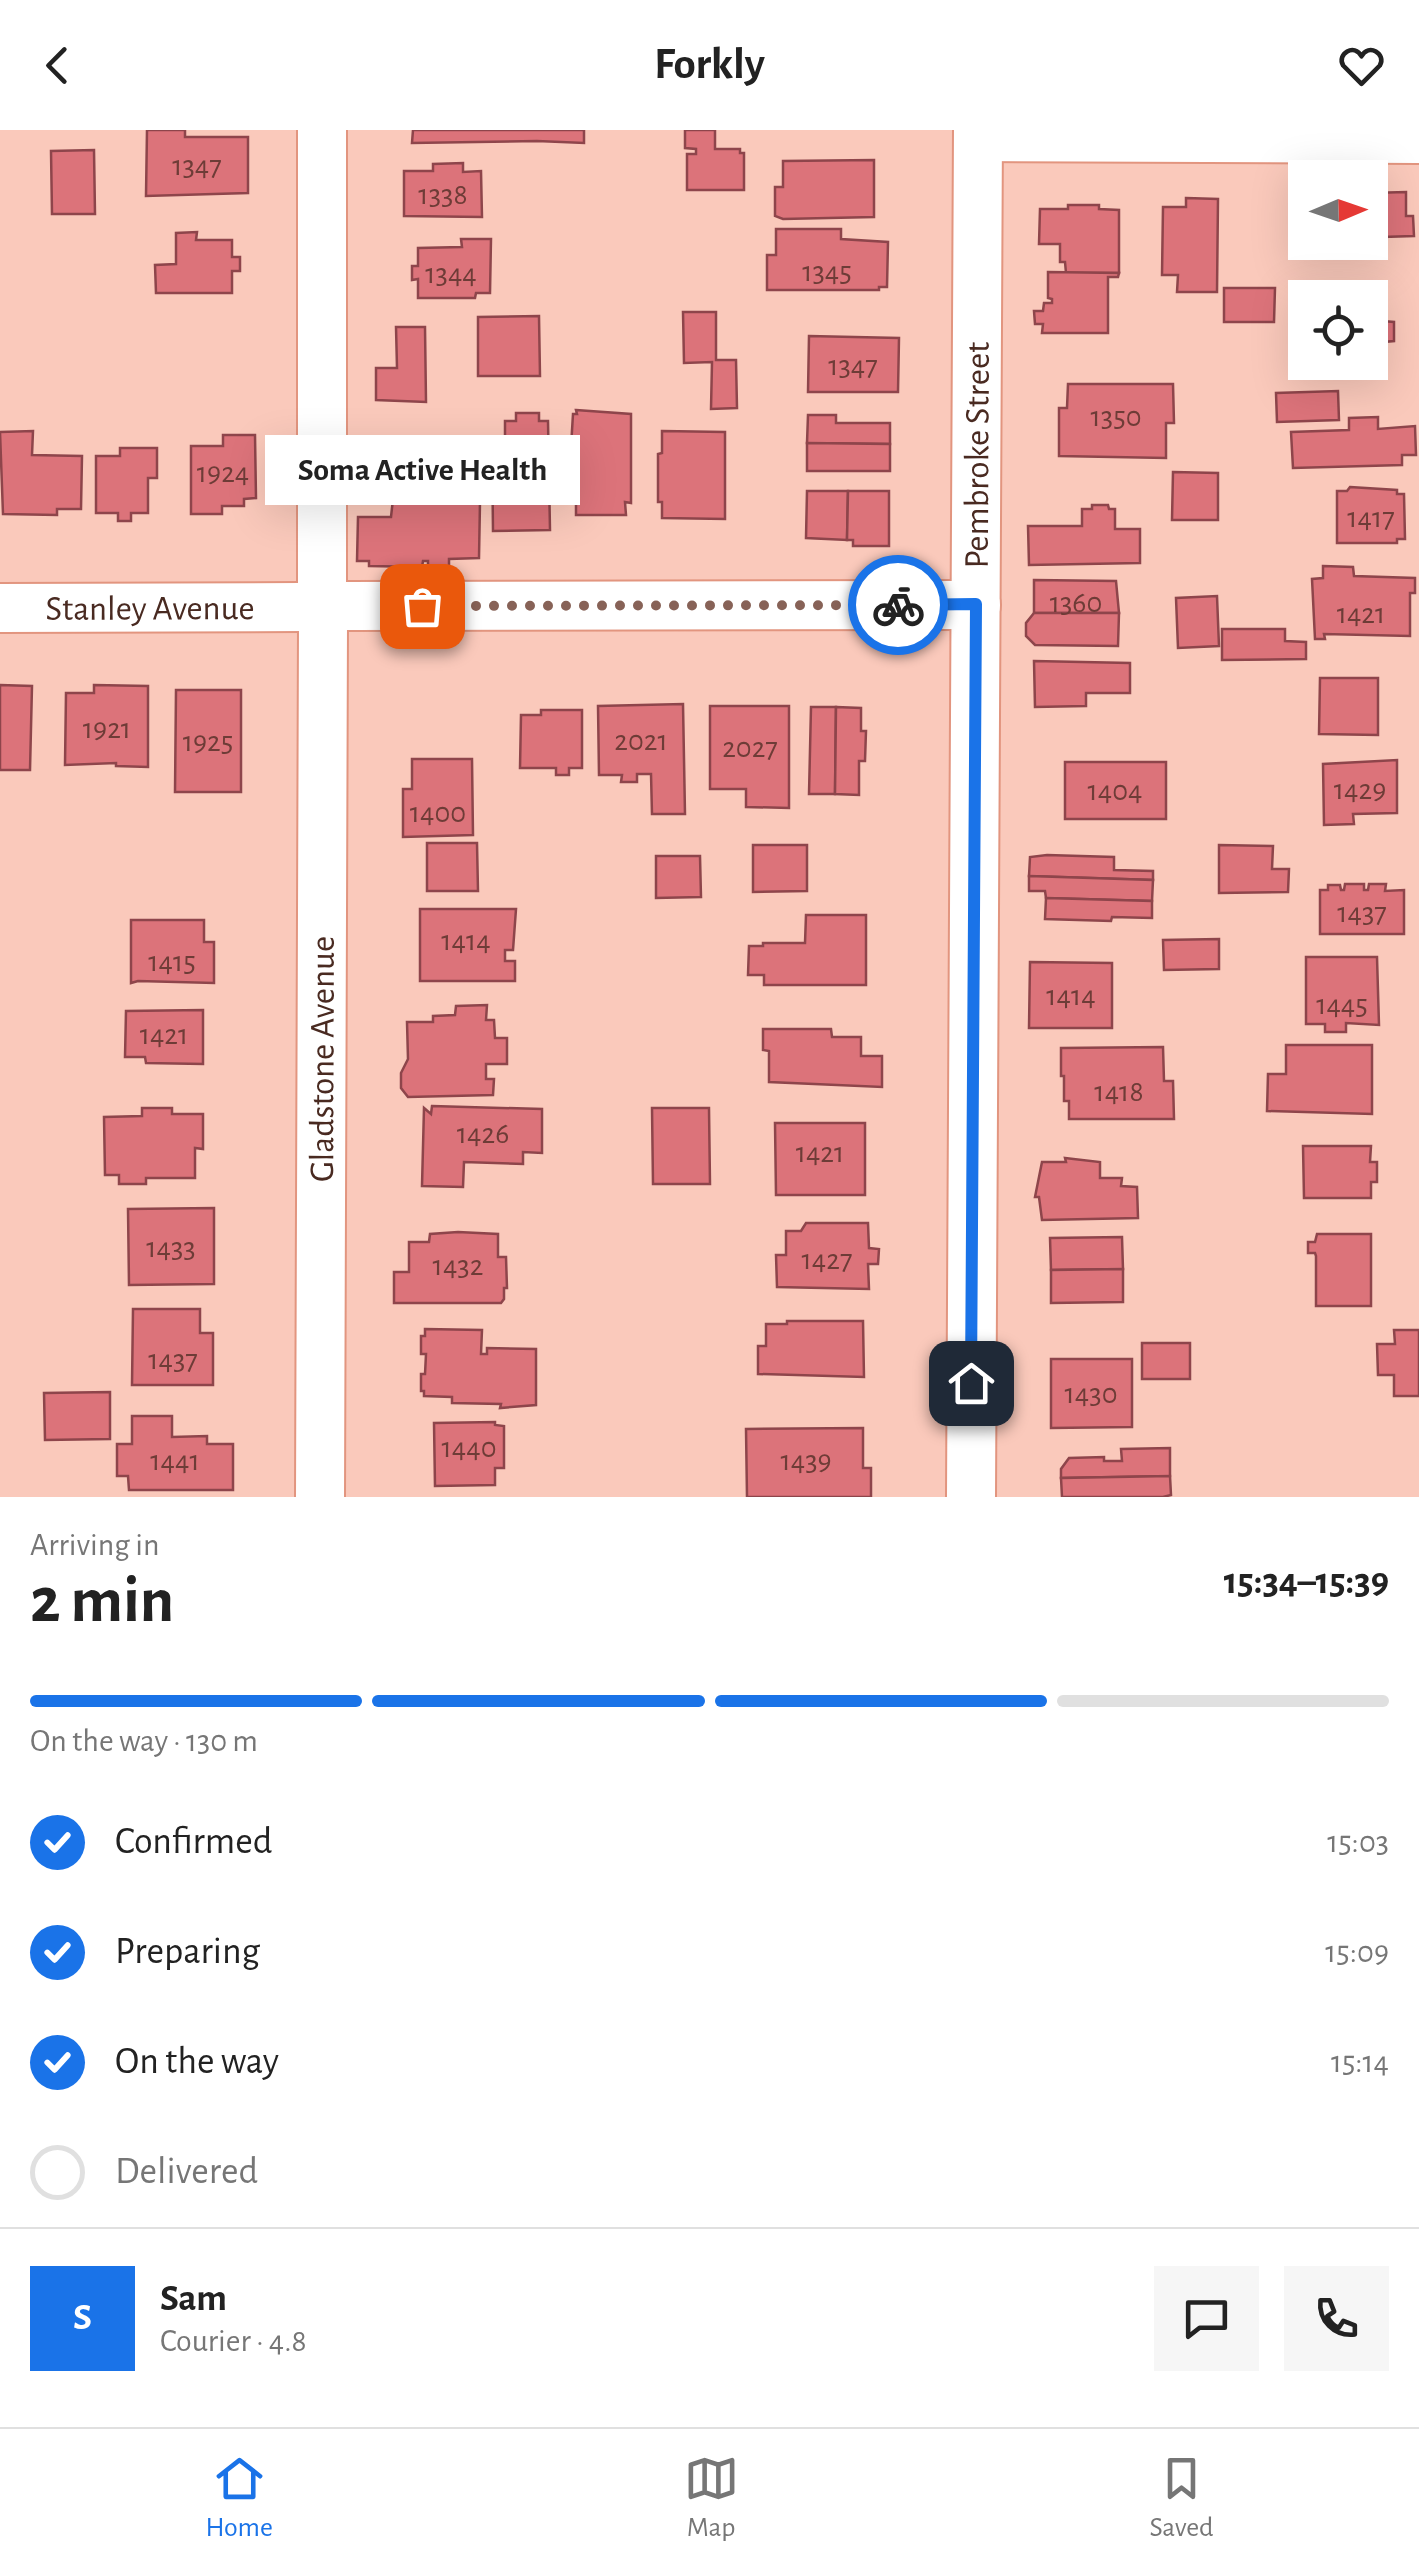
<!DOCTYPE html>
<meta charset="utf-8">
<style>
body{margin:0;font-family:"Alegreya Sans",sans-serif;background:#f6f6f6;color:#222;height:100vh;display:flex;flex-direction:column;font-size:38px;white-space:nowrap}
*{box-sizing:border-box;margin:0}
p{font-size:32px;color:#767676}
.icon{flex:none;width:55px;height:55px;fill:none;stroke:currentColor;stroke-width:2;stroke-linecap:round;stroke-linejoin:round}
.map{position:relative;height:1367px;overflow:hidden}
.sheet{display:flex;flex-direction:column;background:#fff;flex:1}
.sheet>*{flex:none}
.needle{width:65px;rotate:88deg}
.controls{position:absolute;left:1288px;top:30px;display:grid;gap:20px}
.controls a{display:grid;place-items:center;width:100px;height:100px;border-radius:0px;background:#fff;box-shadow:0 10px 40px #0002;font-size:50px}
.pin{position:absolute;display:grid;place-items:center;width:85px;height:85px;color:#fff;margin:-42px;border-radius:20px;box-shadow:0 5px 15px #0006}
.courier{position:absolute;display:grid;place-items:center;width:100px;height:100px;margin:-50px;border:8px solid #1a73e8;border-radius:50%;background:#fff;color:#222;box-shadow:0 2px 12px #0007}
.bubble{position:absolute;height:70px;border-radius:0px;background:#fff;box-shadow:0 10px 40px #0002;font-size:32px;font-weight:600;line-height:70px;text-align:center}
.summary em{font-style:normal;font-weight:600}
.summary div{display:flex;flex-direction:column-reverse}
.summary{display:flex;align-items:center;justify-content:space-between;height:170px;padding:0 30px}
h1{font-size:65px;font-weight:600;line-height:75px}
.bar{display:grid;grid-template-columns:repeat(4,1fr);gap:15px 10px;align-content:center;height:120px;padding:0 30px}
.bar i{height:12px;border-radius:8px;background:#e0e0e0}
.bar .active{background:#1a73e8}
.bar p{grid-column:span 4}
.line{display:flex;align-items:center;gap:25px;padding:0 30px;border-top:2px solid #e0e0e0}
.line div{flex:1}
.round{display:grid;place-items:center;flex:none;width:105px;height:105px;border-radius:0px;background:#f6f6f6}
ol{padding:0 30px;list-style:none}
li{display:flex;align-items:center;gap:30px;height:110px}
li p{margin-inline-start:auto}
li .icon{padding:10px;border-radius:50%;background:#1a73e8;color:#fff;stroke-width:4}
li:last-child{color:#767676}
li i{width:55px;height:55px;border:5px solid #e0e0e0;border-radius:50%}
header{display:flex;justify-content:space-between;align-items:center;height:130px;padding:0 30px;background:#fff;font-size:45px;font-weight:600}
.dock{display:flex;justify-content:space-around;align-items:center;height:140px;border-top:2px solid #e0e0e0;background:#fff;font-size:28px;color:#767676}
.dock a{display:grid;justify-items:center;gap:5px}
.dock .active{color:#1a73e8}
.map>svg:first-child{display:block}
</style>
<header><svg class="icon" aria-label="back" viewBox="0 0 24 24"><path d="M15 5l-7 7 7 7"/></svg>Forkly<svg class="icon" aria-label="heart" viewBox="0 0 24 24"><path d="M12 20l-8-8c-3-5 5-10 8-4 3-6 11-1 8 4z"/></svg></header>
<div class="map">
<svg width="1419" height="1367" viewBox="0 0 1419 1367">
<rect width="100%" height="100%" fill="#fac9bb"/>
<g fill="#dc737a" stroke="#8e454b" stroke-width="2.5">
<path d="M 147,0 L 185,0 L 185,7 L 248,7 L 248,63 L 146,66 Z"/>
<path d="M 413,0 L 584,0 L 584,13 L 537,11 L 412,13 Z"/>
<path d="M 685,0 L 715,0 L 715,19 L 740,19 L 740,23 L 744,23 L 744,60 L 687,60 L 687,24 L 696,24 L 696,19 L 685,18 Z"/>
<path d="M 94,20 L 95,84 L 52,84 L 51,21 Z"/>
<path d="M 874,30 L 874,87 L 783,89 L 775,86 L 775,57 L 783,57 L 783,31 Z"/>
<path d="M 463,33 L 463,42 L 481,41 L 482,87 L 404,86 L 404,41 L 433,41 L 433,34 Z"/>
<path d="M 1406,62 L 1406,86 L 1413,86 L 1414,106 L 1382,107 L 1382,120 L 1303,119 L 1303,70 L 1305,112 L 1370,112 L 1370,63 Z"/>
<path d="M 1186,68 L 1218,69 L 1217,162 L 1177,162 L 1178,145 L 1162,145 L 1163,77 L 1186,77 Z"/>
<path d="M 1068,75 L 1099,75 L 1099,79 L 1119,80 L 1119,143 L 1066,143 L 1065,132 L 1060,132 L 1060,114 L 1039,114 L 1040,79 L 1068,79 Z"/>
<path d="M 776,99 L 841,99 L 841,109 L 888,112 L 887,157 L 879,157 L 879,160 L 767,160 L 767,125 L 776,125 Z"/>
<path d="M 197,102 L 196,110 L 232,110 L 232,127 L 240,127 L 240,141 L 232,141 L 232,163 L 156,163 L 155,135 L 176,134 L 176,103 Z"/>
<path d="M 461,109 L 491,109 L 490,163 L 476,163 L 475,168 L 418,168 L 418,149 L 412,150 L 412,136 L 418,136 L 418,118 L 462,117 Z"/>
<path d="M 1048,142 L 1119,143 L 1118,147 L 1108,147 L 1108,203 L 1042,203 L 1043,194 L 1035,194 L 1034,181 L 1043,181 L 1044,173 L 1052,173 L 1052,169 L 1048,168 Z"/>
<path d="M 1224,158 L 1275,158 L 1274,192 L 1224,192 Z"/>
<path d="M 1299,178 L 1305,178 L 1305,232 L 1370,232 L 1370,190 L 1394,192 L 1394,211 L 1384,212 L 1385,243 L 1300,244 Z"/>
<path d="M 683,182 L 716,182 L 716,230 L 736,230 L 737,278 L 711,279 L 712,232 L 684,233 Z"/>
<path d="M 539,186 L 540,246 L 478,246 L 478,187 Z"/>
<path d="M 396,197 L 425,197 L 426,272 L 376,270 L 376,238 L 397,238 Z"/>
<path d="M 809,206 L 899,208 L 898,262 L 808,262 Z"/>
<path d="M 1068,254 L 1173,254 L 1174,293 L 1166,293 L 1166,328 L 1059,326 L 1059,278 L 1067,278 Z"/>
<path d="M 1338,261 L 1339,290 L 1277,292 L 1276,263 Z"/>
<path d="M 576,280 L 631,284 L 631,373 L 625,372 L 626,385 L 576,385 L 576,372 L 572,371 L 571,317 L 573,284 L 577,284 Z"/>
<path d="M 516,283 L 539,283 L 539,291 L 548,291 L 550,400 L 493,401 L 492,313 L 505,313 L 505,291 L 516,291 Z"/>
<path d="M 808,285 L 836,285 L 836,293 L 890,293 L 890,314 L 807,313 Z"/>
<path d="M 1378,287 L 1378,299 L 1415,296 L 1416,325 L 1402,325 L 1402,335 L 1293,338 L 1291,302 L 1349,300 L 1349,288 Z"/>
<path d="M 33,301 L 32,325 L 82,326 L 81,379 L 57,379 L 57,385 L 3,384 L 0,302 Z"/>
<path d="M 662,301 L 725,302 L 725,389 L 662,388 L 662,372 L 658,372 L 658,324 L 662,323 Z"/>
<path d="M 223,305 L 255,305 L 256,368 L 244,369 L 244,376 L 222,376 L 222,384 L 191,384 L 191,316 L 223,316 Z"/>
<path d="M 807,313 L 890,314 L 890,341 L 807,341 Z"/>
<path d="M 461,316 L 481,316 L 479,428 L 449,429 L 449,437 L 428,437 L 428,431 L 423,431 L 422,437 L 369,436 L 369,431 L 357,431 L 358,387 L 391,387 L 395,351 L 461,352 Z"/>
<path d="M 120,318 L 157,318 L 157,348 L 148,348 L 148,383 L 131,383 L 131,391 L 118,391 L 118,383 L 96,383 L 96,326 L 120,326 Z"/>
<path d="M 1173,342 L 1218,343 L 1218,390 L 1172,390 Z"/>
<path d="M 1350,357 L 1397,360 L 1397,364 L 1404,364 L 1405,409 L 1397,409 L 1397,413 L 1337,413 L 1337,361 L 1347,361 Z"/>
<path d="M 807,361 L 848,361 L 847,410 L 806,408 Z"/>
<path d="M 848,361 L 889,361 L 889,416 L 853,416 L 853,410 L 847,410 Z"/>
<path d="M 1092,375 L 1108,375 L 1109,379 L 1115,379 L 1115,399 L 1140,399 L 1140,433 L 1029,435 L 1028,396 L 1082,396 L 1082,379 L 1092,379 Z"/>
<path d="M 1323,436 L 1353,437 L 1354,446 L 1415,448 L 1415,463 L 1410,463 L 1410,506 L 1324,504 L 1325,509 L 1315,509 L 1312,449 L 1323,448 Z"/>
<path d="M 1034,450 L 1116,451 L 1119,483 L 1034,483 Z"/>
<path d="M 1217,466 L 1219,516 L 1178,518 L 1176,468 Z"/>
<path d="M 1034,483 L 1119,483 L 1118,516 L 1035,515 L 1026,506 L 1026,493 Z"/>
<path d="M 1222,499 L 1285,499 L 1285,511 L 1306,512 L 1306,529 L 1222,530 Z"/>
<path d="M 1034,531 L 1130,533 L 1130,563 L 1086,563 L 1086,576 L 1035,577 Z"/>
<path d="M 1320,548 L 1378,548 L 1378,605 L 1319,604 Z"/>
<path d="M 0,555 L 32,556 L 30,640 L 0,640 Z"/>
<path d="M 94,555 L 148,556 L 148,637 L 116,636 L 116,633 L 65,635 L 66,563 L 94,563 Z"/>
<path d="M 176,560 L 241,560 L 241,662 L 175,662 Z"/>
<path d="M 683,574 L 685,684 L 652,684 L 651,644 L 637,644 L 637,652 L 621,652 L 622,645 L 599,645 L 598,576 Z"/>
<path d="M 710,576 L 789,576 L 789,678 L 746,677 L 746,659 L 710,659 Z"/>
<path d="M 811,577 L 836,577 L 835,664 L 809,664 Z"/>
<path d="M 836,577 L 861,578 L 861,601 L 866,601 L 865,631 L 859,631 L 859,665 L 835,664 Z"/>
<path d="M 541,580 L 582,580 L 582,638 L 569,638 L 569,645 L 556,645 L 556,638 L 520,638 L 521,585 L 541,585 Z"/>
<path d="M 412,629 L 472,629 L 473,705 L 403,707 L 403,659 L 412,659 Z"/>
<path d="M 1397,630 L 1397,683 L 1353,684 L 1354,694 L 1324,695 L 1323,634 Z"/>
<rect x="1065" y="632" width="101" height="57"/>
<path d="M 427,713 L 477,713 L 478,761 L 427,761 Z"/>
<path d="M 753,715 L 807,715 L 807,761 L 753,762 Z"/>
<path d="M 1219,715 L 1273,716 L 1272,739 L 1289,739 L 1288,762 L 1219,763 Z"/>
<path d="M 1047,725 L 1114,727 L 1114,740 L 1153,741 L 1153,750 L 1029,746 L 1030,727 Z"/>
<path d="M 656,726 L 700,726 L 701,767 L 656,768 Z"/>
<path d="M 1029,746 L 1153,750 L 1152,771 L 1046,768 L 1045,761 L 1029,761 Z"/>
<path d="M 1345,754 L 1364,754 L 1364,760 L 1368,760 L 1369,754 L 1386,754 L 1385,761 L 1404,760 L 1404,804 L 1320,804 L 1320,760 L 1328,760 L 1328,755 L 1340,755 L 1341,760 L 1344,760 Z"/>
<path d="M 1046,768 L 1152,771 L 1152,788 L 1112,787 L 1111,791 L 1045,789 Z"/>
<path d="M 420,779 L 516,779 L 513,820 L 505,820 L 505,831 L 515,831 L 515,851 L 420,851 Z"/>
<path d="M 806,785 L 866,785 L 866,855 L 764,855 L 764,845 L 748,845 L 749,816 L 763,816 L 763,813 L 805,813 Z"/>
<path d="M 131,790 L 204,790 L 204,812 L 214,812 L 214,853 L 138,851 L 131,853 Z"/>
<path d="M 1219,809 L 1219,839 L 1164,840 L 1163,810 Z"/>
<path d="M 1306,827 L 1377,827 L 1379,895 L 1346,893 L 1346,902 L 1325,902 L 1325,894 L 1306,894 Z"/>
<path d="M 1030,832 L 1112,833 L 1112,898 L 1029,898 Z"/>
<path d="M 487,875 L 486,890 L 494,890 L 495,908 L 507,908 L 507,934 L 486,934 L 486,949 L 494,949 L 493,965 L 408,967 L 401,958 L 401,943 L 408,929 L 407,892 L 433,892 L 433,886 L 455,885 L 456,876 Z"/>
<path d="M 203,880 L 203,934 L 146,933 L 145,927 L 125,927 L 126,881 Z"/>
<path d="M 763,899 L 831,899 L 832,907 L 861,907 L 861,926 L 882,926 L 882,957 L 769,952 L 769,921 L 763,920 Z"/>
<path d="M 1286,915 L 1372,915 L 1372,984 L 1267,981 L 1268,944 L 1286,944 Z"/>
<path d="M 1163,917 L 1164,951 L 1173,951 L 1174,989 L 1069,989 L 1069,971 L 1064,971 L 1064,946 L 1061,946 L 1061,918 Z"/>
<path d="M 432,976 L 542,979 L 542,1023 L 523,1022 L 523,1034 L 464,1032 L 463,1057 L 422,1056 L 424,978 L 431,984 Z"/>
<path d="M 142,978 L 172,978 L 172,984 L 203,984 L 203,1019 L 195,1018 L 195,1048 L 146,1048 L 146,1054 L 119,1054 L 119,1045 L 105,1045 L 104,987 L 142,986 Z"/>
<path d="M 652,978 L 709,978 L 710,1054 L 653,1054 Z"/>
<path d="M 775,993 L 865,993 L 865,1065 L 776,1065 Z"/>
<path d="M 1303,1016 L 1371,1016 L 1370,1032 L 1377,1032 L 1377,1052 L 1371,1052 L 1371,1068 L 1304,1068 Z"/>
<path d="M 1065,1028 L 1100,1032 L 1100,1048 L 1122,1048 L 1121,1056 L 1137,1057 L 1138,1088 L 1042,1090 L 1039,1067 L 1035,1067 L 1042,1032 L 1066,1032 Z"/>
<path d="M 214,1078 L 214,1154 L 129,1155 L 128,1079 Z"/>
<path d="M 806,1093 L 868,1093 L 869,1118 L 879,1119 L 878,1134 L 868,1134 L 869,1159 L 777,1157 L 776,1125 L 786,1125 L 786,1101 L 801,1101 Z"/>
<path d="M 458,1102 L 498,1104 L 498,1127 L 506,1127 L 507,1158 L 504,1158 L 504,1169 L 501,1173 L 394,1173 L 394,1142 L 409,1142 L 409,1112 L 429,1112 L 430,1104 Z"/>
<path d="M 1317,1104 L 1371,1104 L 1371,1176 L 1316,1176 L 1316,1126 L 1315,1123 L 1308,1123 L 1308,1112 L 1315,1112 Z"/>
<path d="M 1122,1107 L 1123,1139 L 1051,1140 L 1050,1108 Z"/>
<path d="M 1123,1139 L 1123,1172 L 1051,1173 L 1051,1140 Z"/>
<path d="M 133,1179 L 200,1179 L 200,1203 L 213,1203 L 213,1255 L 132,1255 Z"/>
<path d="M 787,1191 L 863,1191 L 864,1247 L 758,1244 L 758,1216 L 766,1216 L 766,1194 L 787,1194 Z"/>
<path d="M 425,1199 L 482,1200 L 481,1224 L 487,1224 L 487,1218 L 536,1219 L 536,1275 L 500,1278 L 501,1274 L 452,1273 L 452,1267 L 424,1266 L 424,1261 L 421,1261 L 421,1244 L 425,1244 L 426,1224 L 421,1224 L 421,1206 L 425,1206 Z"/>
<path d="M 1394,1200 L 1419,1200 L 1419,1266 L 1394,1266 L 1394,1245 L 1378,1245 L 1377,1214 L 1395,1214 Z"/>
<rect x="1142" y="1213" width="48" height="36"/>
<path d="M 1051,1229 L 1132,1229 L 1132,1297 L 1051,1298 Z"/>
<path d="M 110,1262 L 110,1309 L 45,1310 L 44,1263 Z"/>
<path d="M 132,1286 L 172,1286 L 172,1307 L 207,1306 L 207,1314 L 233,1314 L 233,1360 L 129,1360 L 128,1346 L 117,1346 L 117,1314 L 132,1314 Z"/>
<path d="M 495,1292 L 495,1295 L 504,1296 L 504,1338 L 495,1338 L 495,1355 L 435,1356 L 434,1293 Z"/>
<path d="M 863,1298 L 863,1338 L 871,1338 L 871,1367 L 747,1367 L 746,1299 Z"/>
<path d="M 1170,1318 L 1170,1346 L 1061,1348 L 1061,1339 L 1069,1328 L 1104,1327 L 1104,1331 L 1122,1331 L 1121,1319 Z"/>
<path d="M 1170,1346 L 1171,1365 L 1163,1367 L 1062,1367 L 1061,1348 Z"/>
</g>
<g fill="none" stroke-linecap="round" stroke-linejoin="round">
<defs>
<g id="minor">
<path d="M 978,7 L 1419,9"/>
<path d="M 322,453 L 322,0"/>
<path d="M 343,476 L 976,475"/>
<path id="s1" d="M 0,478 L 302,477"/>
<path id="s2" d="M 320,1367 L 323,494"/>
<path id="s3" d="M 971,1367 L 978,0"/>
</g>
</defs>
<use href="#minor" stroke="#e2957f" stroke-width="52"/>
<use href="#minor" stroke="#fff" stroke-width="48"/>
</g>
<g fill="none" stroke-linecap="round" stroke-linejoin="round">
<path stroke="#876257" stroke-width="10" stroke-dasharray="0 18" d="M 422,476 L 898,475"/>
<path stroke="#1a73e8" stroke-width="12" d="M 898,475 L 976,474 L 971,1253"/>
</g>
<g text-anchor="middle" stroke-width="9" stroke-linejoin="round" paint-order="stroke">
<g font-size="30" fill="#6e3c37">
<text x="197" y="45">1347</text>
<text x="443" y="74">1338</text>
<text x="827" y="151">1345</text>
<text x="451" y="153">1344</text>
<text x="853" y="245">1347</text>
<text x="1116" y="296">1350</text>
<text x="223" y="352">1924</text>
<text x="1371" y="397">1417</text>
<text x="1076" y="482">1360</text>
<text x="1361" y="493">1421</text>
<text x="107" y="608">1921</text>
<text x="641" y="620">2021</text>
<text x="208" y="621">1925</text>
<text x="750" y="627">2027</text>
<text x="1360" y="669">1429</text>
<text x="1115" y="670">1404</text>
<text x="438" y="692">1400</text>
<text x="1362" y="792">1437</text>
<text x="466" y="820">1414</text>
<text x="172" y="841">1415</text>
<text x="1071" y="875">1414</text>
<text x="1342" y="884">1445</text>
<text x="164" y="914">1421</text>
<text x="1119" y="971">1418</text>
<text x="483" y="1013">1426</text>
<text x="820" y="1032">1421</text>
<text x="171" y="1127">1433</text>
<text x="827" y="1139">1427</text>
<text x="458" y="1145">1432</text>
<text x="173" y="1239">1437</text>
<text x="1091" y="1273">1430</text>
<text x="469" y="1327">1440</text>
<text x="175" y="1340">1441</text>
<text x="806" y="1340">1439</text>
</g>
<g font-size="35" fill="#492a21" stroke="#fef5f2">
<text dy="12" stroke="none"><textPath href="#s3" startOffset="1042">Pembroke Street</textPath></text>
<text dy="12" stroke="none"><textPath href="#s1" startOffset="150">Stanley Avenue</textPath></text>
<text dy="12" stroke="none"><textPath href="#s2" startOffset="438">Gladstone Avenue</textPath></text>
</g>
</g>
</svg>
<div class="controls">
<a><svg class="needle" viewBox="-14 -14 28 28"><path d="M0-13l5 13h-10z" fill="#e53935"/><path d="M0 13l5-13h-10z" fill="#767676"/></svg></a>
<a><svg class="icon" aria-label="locate" viewBox="0 0 24 24"><circle cx="12" cy="12" r="6"/><path d="M12 2v4M12 18v4M2 12h4M18 12h4"/></svg></a>
</div>
<div class="pin" style="left:422px;top:476px;background:#ea580c"><svg class="icon" aria-label="bag" viewBox="0 0 24 24"><path d="M5 8h14l-1 12H6zM9 8a3 3 0 0 1 6 0"/></svg></div>
<div class="pin" style="left:971px;top:1253px;background:#1f2937"><svg class="icon" aria-label="home" viewBox="0 0 24 24"><path d="M3 11l9-7 9 7M6 9v11h12V9"/></svg></div>
<div class="courier" style="left:898px;top:475px"><svg class="icon" aria-label="bike" viewBox="0 0 24 24"><circle cx="6" cy="16" r="4"/><circle cx="18" cy="16" r="4"/><path d="M6 16l4-8h5l3 8M10 8l3 8H6M13 5h3"/></svg></div>
<div class="bubble" style="left:265px;top:305px;width:315px">Soma Active Health</div>
</div>
<section class="sheet">
<div class="summary"><div><h1>2 min</h1><p>Arriving in</p></div><em>15:34–15:39</em></div>
<div class="bar"><i class="active"></i><i class="active"></i><i class="active"></i><i></i><p>On the way · 130 m</p></div>
<ol>
<li><svg class="icon" aria-label="check" viewBox="0 0 24 24"><path d="M5 12l5 5 9-10"/></svg>Confirmed<p>15:03</p></li>
<li><svg class="icon" aria-label="check" viewBox="0 0 24 24"><path d="M5 12l5 5 9-10"/></svg>Preparing<p>15:09</p></li>
<li><svg class="icon" aria-label="check" viewBox="0 0 24 24"><path d="M5 12l5 5 9-10"/></svg>On the way<p>15:14</p></li>
<li><i></i>Delivered</li>
</ol>
<div class="line" style="height:180px"><b class="round" style="background:#1a73e8;color:#fff">S</b><div><b>Sam</b><p>Courier · 4.8</p></div><a class="round"><svg class="icon" aria-label="chat" viewBox="0 0 24 24"><path d="M4 5h16v11H9l-5 4z"/></svg></a><a class="round"><svg class="icon" aria-label="phone" viewBox="0 0 24 24"><path d="M5 4h4l2 5-3 2q2 4 5 5l2-3 5 2v4C11 20 4 13 5 4z"/></svg></a></div>
</section>
<nav class="dock">
<a class="active"><svg class="icon" aria-label="home" viewBox="0 0 24 24"><path d="M3 11l9-7 9 7M6 9v11h12V9"/></svg>Home</a>
<a><svg class="icon" aria-label="map" viewBox="0 0 24 24"><path d="M3 6l6-2 6 2 6-2v14l-6 2-6-2-6 2zM9 4v14M15 6v14"/></svg>Map</a>
<a><svg class="icon" aria-label="saved" viewBox="0 0 24 24"><path d="M7 4h10v16l-5-4-5 4z"/></svg>Saved</a>
</nav>
